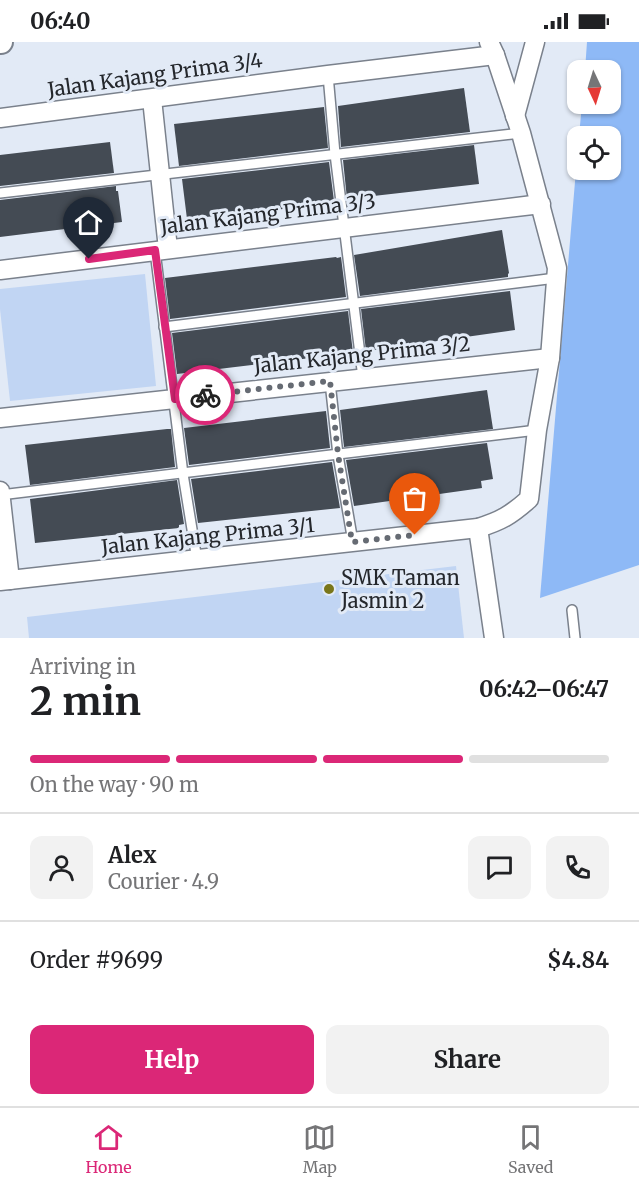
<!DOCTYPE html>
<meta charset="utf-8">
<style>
body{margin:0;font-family:Merriweather,serif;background:#f2f2f2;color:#202124;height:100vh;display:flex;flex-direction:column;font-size:22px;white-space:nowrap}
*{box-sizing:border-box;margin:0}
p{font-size:20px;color:#757577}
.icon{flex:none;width:33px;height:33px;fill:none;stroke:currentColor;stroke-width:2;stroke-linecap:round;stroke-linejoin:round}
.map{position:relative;height:596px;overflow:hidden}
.side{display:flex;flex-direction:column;background:#fff;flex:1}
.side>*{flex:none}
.needle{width:39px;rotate:176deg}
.buttons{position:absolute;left:567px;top:18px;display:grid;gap:12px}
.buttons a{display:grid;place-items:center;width:54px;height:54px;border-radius:12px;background:#fff;box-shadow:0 2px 4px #0004;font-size:30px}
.pin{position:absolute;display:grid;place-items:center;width:51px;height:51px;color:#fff;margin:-62px -26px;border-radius:50% 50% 50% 0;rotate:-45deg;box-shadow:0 0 6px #0007}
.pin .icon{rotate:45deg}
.courier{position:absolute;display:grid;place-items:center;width:60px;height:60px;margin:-30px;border:4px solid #db2777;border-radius:50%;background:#fff;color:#222;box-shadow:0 2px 8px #0007}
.summary em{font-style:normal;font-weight:700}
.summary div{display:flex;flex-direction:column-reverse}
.summary{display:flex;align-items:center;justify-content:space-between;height:102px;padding:0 30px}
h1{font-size:39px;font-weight:700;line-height:45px}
.bar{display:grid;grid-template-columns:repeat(4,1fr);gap:9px 6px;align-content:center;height:72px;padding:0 30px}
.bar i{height:8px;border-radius:4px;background:#e0e0e0}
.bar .active{background:#db2777}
.bar p{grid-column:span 4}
.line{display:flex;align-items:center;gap:15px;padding:0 30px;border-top:2px solid #e0e0e0}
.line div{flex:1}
.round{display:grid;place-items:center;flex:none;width:63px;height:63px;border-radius:12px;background:#f2f2f2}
.action{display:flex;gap:12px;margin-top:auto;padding:12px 30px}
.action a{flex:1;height:69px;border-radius:12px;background:#db2777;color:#fff;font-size:24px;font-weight:700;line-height:69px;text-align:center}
.action a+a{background:#f2f2f2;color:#202124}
.status{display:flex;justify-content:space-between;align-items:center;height:42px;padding:0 30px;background:#fff;direction:ltr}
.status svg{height:16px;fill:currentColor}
.dock{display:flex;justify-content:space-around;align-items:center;height:84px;border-top:2px solid #e0e0e0;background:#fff;font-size:16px;color:#757577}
.dock a{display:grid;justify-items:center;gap:3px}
.dock .active{color:#db2777}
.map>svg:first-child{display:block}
</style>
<div class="status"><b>06:40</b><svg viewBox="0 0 49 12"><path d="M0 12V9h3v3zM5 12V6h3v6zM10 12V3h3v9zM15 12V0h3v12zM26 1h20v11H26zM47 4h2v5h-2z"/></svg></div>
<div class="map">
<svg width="639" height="596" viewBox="0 0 639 596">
<rect width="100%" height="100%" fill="#e2eaf6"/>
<g fill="#c1d5f3">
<path d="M 145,232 L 156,344 L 10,359 L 0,267 L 0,247 Z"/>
<path d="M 456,524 L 464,596 L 29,596 L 27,575 Z"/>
</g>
<path fill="#8eb9f6" d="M 587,0 L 639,0 L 639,523 L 540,556 L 577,116 L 578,128 L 610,128 L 610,94 L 579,94 L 582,62 L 610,62 L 610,28 L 585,28 Z"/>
<g fill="#444b54">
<path d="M 464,46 L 470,90 L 341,105 L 338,64 Z"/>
<path d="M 324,65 L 328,106 L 179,124 L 174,82 Z"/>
<path d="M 110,100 L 114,131 L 0,144 L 0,113 Z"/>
<path d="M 474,103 L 479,142 L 347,157 L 343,118 Z"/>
<path d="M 329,120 L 334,159 L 332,159 L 332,162 L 187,177 L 182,137 Z"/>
<path d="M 116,144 L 116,149 L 118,149 L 122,180 L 0,195 L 0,158 Z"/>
<path d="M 502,188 L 509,231 L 508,232 L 508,235 L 360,254 L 354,213 Z"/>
<path d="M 336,215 L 337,216 L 341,215 L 346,255 L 170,277 L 165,236 Z"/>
<path d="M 510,249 L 515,288 L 366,309 L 361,267 Z"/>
<path d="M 348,269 L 353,311 L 177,332 L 172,291 Z"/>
<path d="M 487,348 L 493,387 L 344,405 L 340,368 Z"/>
<path d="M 326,369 L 330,406 L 189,423 L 184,386 Z"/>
<path d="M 167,387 L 171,387 L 175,425 L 30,443 L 25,403 Z"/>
<path d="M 487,401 L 493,437 L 481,439 L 482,446 L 354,464 L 346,418 Z"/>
<path d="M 332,420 L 340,466 L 198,481 L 191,437 Z"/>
<path d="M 177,438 L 184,482 L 179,483 L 179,486 L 35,501 L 30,457 Z"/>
</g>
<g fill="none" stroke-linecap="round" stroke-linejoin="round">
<defs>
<g id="service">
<path d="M 328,33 L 335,112 L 363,336"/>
<path d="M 0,151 L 521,91"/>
<path d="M 155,209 L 183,432 L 197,518"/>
<path d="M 164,285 L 556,236"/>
<path d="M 330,340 L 338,413 L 353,500"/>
<path d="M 0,453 L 537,388"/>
<path d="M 572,568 L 575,596"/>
</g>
<g id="minor">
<path d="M 152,57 L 168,207"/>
<path d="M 515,74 L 535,0"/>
<path d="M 0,76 L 328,33 L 495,13"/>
<path d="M 0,228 L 541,162"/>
<path d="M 0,376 L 550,316"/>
<path d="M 0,449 L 10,538"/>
<path d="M 478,486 L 494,596"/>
<path d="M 0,539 L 478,486 C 501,479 511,473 529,457 L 537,388 L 550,316 L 557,226 L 521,91 L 495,13 L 489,0"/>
</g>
<path id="tertiary" d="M 0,0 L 1,0"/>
</defs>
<use href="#service" stroke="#7a818c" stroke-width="12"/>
<use href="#minor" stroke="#7a818c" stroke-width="21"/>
<use href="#tertiary" stroke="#7a818c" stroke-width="26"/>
<use href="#service" stroke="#fff" stroke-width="9"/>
<use href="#minor" stroke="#fff" stroke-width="18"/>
<use href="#tertiary" stroke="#fff" stroke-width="22"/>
</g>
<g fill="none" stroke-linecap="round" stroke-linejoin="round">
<path stroke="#666b73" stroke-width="6" stroke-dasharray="0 10.8" d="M 205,353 L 330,339 L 338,412 L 352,500 L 415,493"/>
<path stroke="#db2777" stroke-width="8" d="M 89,217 L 155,208 L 175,357 L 205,353"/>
</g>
<circle fill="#79761a" stroke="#e2eaf6" stroke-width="2" cx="329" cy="547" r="6"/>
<g text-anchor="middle" stroke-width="6" stroke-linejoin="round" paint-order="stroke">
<g font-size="20" fill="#24272c" stroke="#e2eaf6">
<text transform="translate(155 33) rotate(-8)" y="7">Jalan Kajang Prima 3/4</text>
<text transform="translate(268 172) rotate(-7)" y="7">Jalan Kajang Prima 3/3</text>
<text transform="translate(362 313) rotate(-6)" y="7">Jalan Kajang Prima 3/2</text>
<text transform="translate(208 494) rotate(-6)" y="7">Jalan Kajang Prima 3/1</text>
</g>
<g font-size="20" fill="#24272c" stroke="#e2eaf6" text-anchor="start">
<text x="341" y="543">SMK Taman<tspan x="341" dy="23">Jasmin 2</tspan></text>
</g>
</g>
</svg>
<div class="buttons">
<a><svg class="needle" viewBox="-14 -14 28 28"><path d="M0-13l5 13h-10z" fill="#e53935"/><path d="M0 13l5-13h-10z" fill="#757577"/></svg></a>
<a><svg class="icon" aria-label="locate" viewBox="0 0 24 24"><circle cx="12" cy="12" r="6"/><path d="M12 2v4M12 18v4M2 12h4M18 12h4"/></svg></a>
</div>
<div class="pin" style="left:415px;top:493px;background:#ea580c"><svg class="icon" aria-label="bag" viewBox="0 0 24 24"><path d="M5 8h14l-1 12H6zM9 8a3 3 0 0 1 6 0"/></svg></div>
<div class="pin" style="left:89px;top:217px;background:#1f2937"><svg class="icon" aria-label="home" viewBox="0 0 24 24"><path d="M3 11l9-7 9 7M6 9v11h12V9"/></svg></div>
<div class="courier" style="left:205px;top:353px"><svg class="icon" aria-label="bike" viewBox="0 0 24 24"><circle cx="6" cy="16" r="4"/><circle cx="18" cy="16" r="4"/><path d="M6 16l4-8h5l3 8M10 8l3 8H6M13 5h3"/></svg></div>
</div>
<section class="side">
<div class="summary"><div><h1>2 min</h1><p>Arriving in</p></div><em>06:42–06:47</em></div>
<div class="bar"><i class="active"></i><i class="active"></i><i class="active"></i><i></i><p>On the way · 90 m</p></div>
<div class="line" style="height:108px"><a class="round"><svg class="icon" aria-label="person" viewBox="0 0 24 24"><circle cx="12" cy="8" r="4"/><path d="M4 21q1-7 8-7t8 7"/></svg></a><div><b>Alex</b><p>Courier · 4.9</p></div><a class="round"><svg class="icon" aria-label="chat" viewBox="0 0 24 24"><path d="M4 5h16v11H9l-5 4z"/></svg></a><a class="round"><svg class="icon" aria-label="phone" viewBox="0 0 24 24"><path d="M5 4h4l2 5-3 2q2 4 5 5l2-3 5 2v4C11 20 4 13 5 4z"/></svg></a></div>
<div class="line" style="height:78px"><div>Order #9699</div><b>$4.84</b></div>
<div class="action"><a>Help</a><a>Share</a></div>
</section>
<nav class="dock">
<a class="active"><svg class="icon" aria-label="home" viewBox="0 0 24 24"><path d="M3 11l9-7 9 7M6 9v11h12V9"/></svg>Home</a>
<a><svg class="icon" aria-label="map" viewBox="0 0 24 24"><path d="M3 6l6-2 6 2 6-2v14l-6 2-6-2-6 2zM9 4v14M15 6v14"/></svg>Map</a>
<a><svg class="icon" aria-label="saved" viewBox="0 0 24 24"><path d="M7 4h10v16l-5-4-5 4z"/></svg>Saved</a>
</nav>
